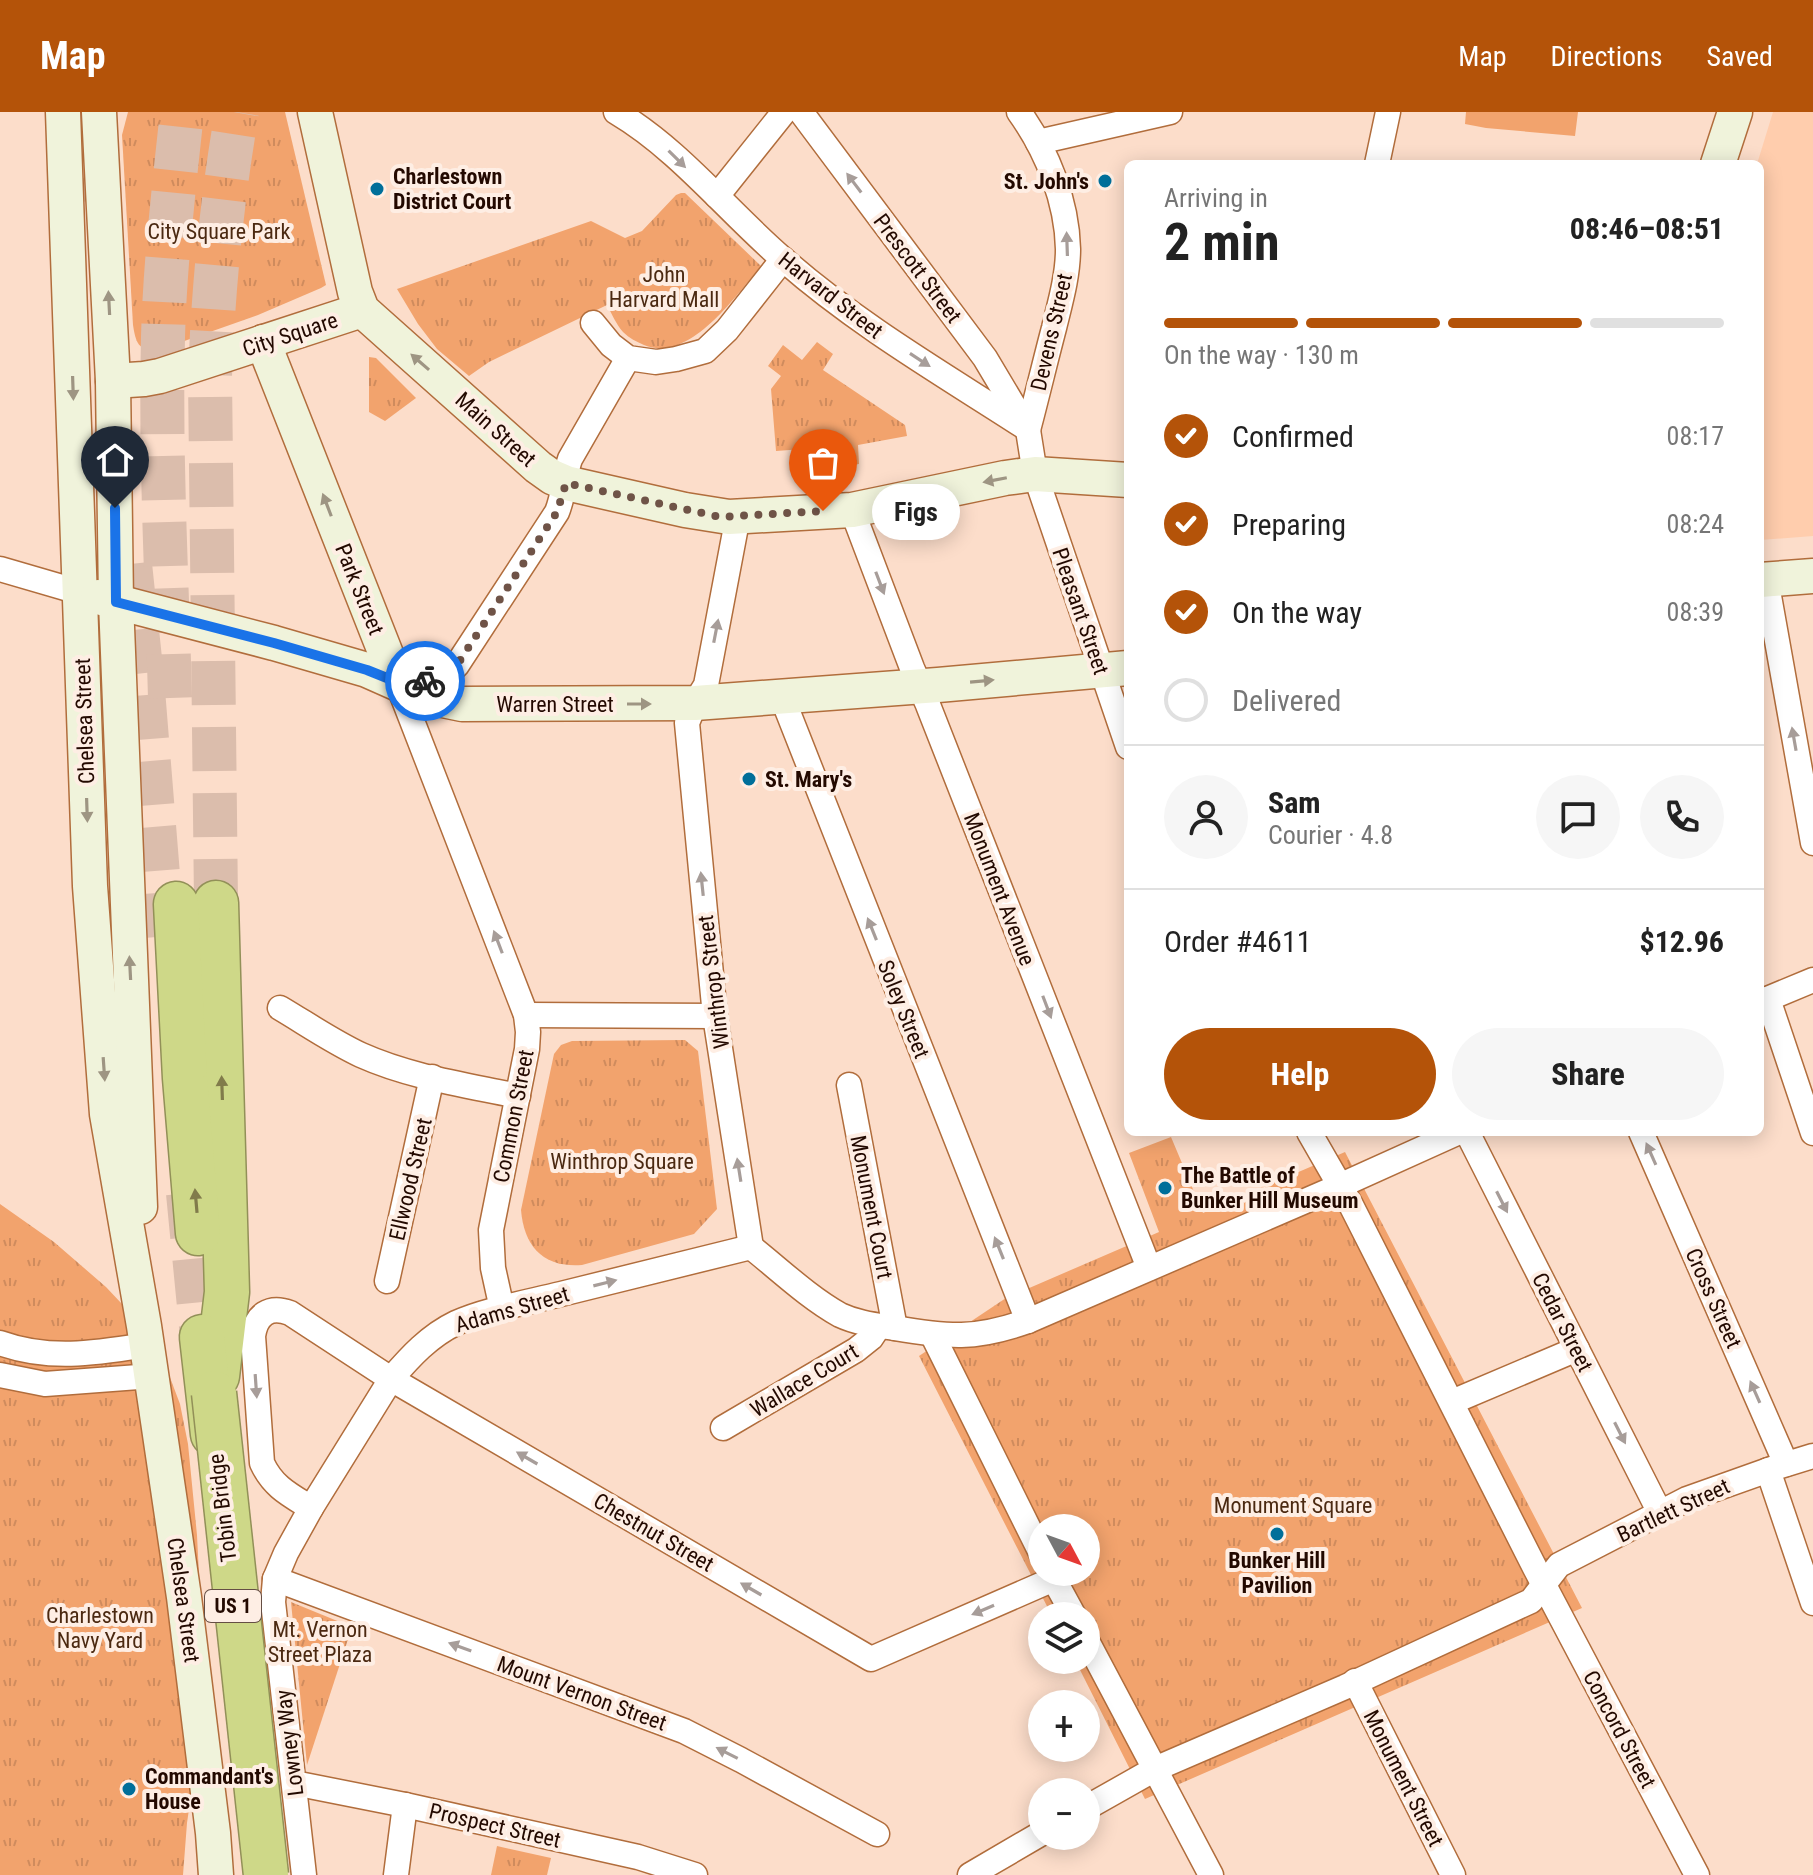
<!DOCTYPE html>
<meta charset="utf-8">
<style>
body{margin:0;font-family:"Roboto Condensed",sans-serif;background:#f6f6f6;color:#222;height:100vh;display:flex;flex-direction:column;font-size:30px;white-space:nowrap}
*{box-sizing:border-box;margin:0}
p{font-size:26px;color:#767676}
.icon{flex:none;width:44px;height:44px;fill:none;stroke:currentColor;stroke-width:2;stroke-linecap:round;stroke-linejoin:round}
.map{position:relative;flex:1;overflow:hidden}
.sheet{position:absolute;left:1124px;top:48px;width:640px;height:976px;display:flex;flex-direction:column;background:#fff;border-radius:12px;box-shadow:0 4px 20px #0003}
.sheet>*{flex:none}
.needle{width:52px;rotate:131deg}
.controls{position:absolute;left:1028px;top:1402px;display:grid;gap:16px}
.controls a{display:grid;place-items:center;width:72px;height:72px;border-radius:50%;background:#fff;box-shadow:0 4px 20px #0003;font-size:40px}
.pin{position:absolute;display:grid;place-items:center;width:68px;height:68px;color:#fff;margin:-82px -34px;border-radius:50% 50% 50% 0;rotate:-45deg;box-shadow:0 0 8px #0007}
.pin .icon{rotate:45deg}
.courier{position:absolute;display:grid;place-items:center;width:80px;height:80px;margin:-40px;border:6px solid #1a73e8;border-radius:50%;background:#fff;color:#222;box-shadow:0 2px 10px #0007}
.bubble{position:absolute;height:56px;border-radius:28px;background:#fff;box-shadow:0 4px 20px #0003;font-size:26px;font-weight:700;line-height:56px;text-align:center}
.headline em{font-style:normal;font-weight:700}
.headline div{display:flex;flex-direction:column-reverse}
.headline{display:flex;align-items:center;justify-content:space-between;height:136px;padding:0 40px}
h1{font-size:52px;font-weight:700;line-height:60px}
.bar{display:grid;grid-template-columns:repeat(4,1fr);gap:12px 8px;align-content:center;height:96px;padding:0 40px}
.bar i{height:10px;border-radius:6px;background:#e0e0e0}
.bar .current{background:#b45309}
.bar p{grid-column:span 4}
.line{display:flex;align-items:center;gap:20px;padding:0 40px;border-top:2px solid #e0e0e0}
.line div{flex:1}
.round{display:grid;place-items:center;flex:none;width:84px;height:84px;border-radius:42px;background:#f6f6f6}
ol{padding:0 40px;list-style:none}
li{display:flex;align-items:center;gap:24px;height:88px}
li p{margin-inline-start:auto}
li .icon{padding:8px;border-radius:50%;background:#b45309;color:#fff;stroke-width:4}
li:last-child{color:#767676}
li i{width:44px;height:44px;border:4px solid #e0e0e0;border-radius:50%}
.primary-button{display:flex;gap:16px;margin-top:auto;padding:16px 40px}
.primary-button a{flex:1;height:92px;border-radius:48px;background:#b45309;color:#fff;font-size:32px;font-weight:700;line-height:92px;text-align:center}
.primary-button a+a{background:#f6f6f6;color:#222}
header{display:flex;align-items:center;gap:48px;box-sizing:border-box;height:112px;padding:0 40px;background:#b45309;color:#fff}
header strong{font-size:38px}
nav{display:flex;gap:44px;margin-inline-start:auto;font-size:28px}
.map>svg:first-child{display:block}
</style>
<header>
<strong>Map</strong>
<nav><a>Map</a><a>Directions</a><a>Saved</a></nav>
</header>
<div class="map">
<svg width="1813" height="1763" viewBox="0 0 1813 1763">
<defs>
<pattern id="grass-tufts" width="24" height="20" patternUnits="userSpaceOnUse" patternTransform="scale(2)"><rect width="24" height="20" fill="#f2a36d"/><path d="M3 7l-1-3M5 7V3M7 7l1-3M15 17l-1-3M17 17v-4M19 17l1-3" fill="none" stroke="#cf8b5d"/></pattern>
</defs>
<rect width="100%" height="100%" fill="#fcddca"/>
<path fill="#ffcdad" d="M 1773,0 L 1813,0 L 1813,424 L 1760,428 L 1760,52 L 1757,52 Z"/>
<g fill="url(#grass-tufts)" fill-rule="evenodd">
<path d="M 128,0 L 285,0 L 326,173 L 321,176 L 258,203 L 156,239 C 138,237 136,232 133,213 L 122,23 Z"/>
<path d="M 681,81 L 685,81 L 761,154 C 736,183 690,252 644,233 C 637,230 629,226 623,220 C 616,212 612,202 607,193 L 489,250 L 469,264 L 437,237 L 418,212 L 397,177 L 591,109 L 625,126 L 642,119 L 676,83 Z"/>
<path d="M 817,230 L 833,242 L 823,258 L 905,313 L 907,324 L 858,333 L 859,352 L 820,359 L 817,336 L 776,339 L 771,277 L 781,264 L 768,254 L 783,233 L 802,248 Z"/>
<path d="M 369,245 L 376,246 L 416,286 L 385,309 L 369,300 Z"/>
<path d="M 685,928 L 698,939 L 717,1097 L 694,1122 L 582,1153 C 544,1156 524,1135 521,1098 L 554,942 L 561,933 L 572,929 Z"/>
<path d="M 1171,1025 L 1203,1101 L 1345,1040 L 1582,1496 L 1145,1687 L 1075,1548 L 1086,1548 L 1086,1504 L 1052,1504 L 919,1244 L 1006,1186 L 1159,1120 L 1129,1041 ZM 1042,1416 L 1086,1416 L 1086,1460 L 1042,1460 Z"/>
<path d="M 0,1092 L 54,1130 L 106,1175 L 122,1192 L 166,1255 L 180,1292 L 188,1332 L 197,1423 L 203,1543 L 203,1601 L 187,1711 L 183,1763 L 0,1763 Z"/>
<path d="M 291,1490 L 352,1515 L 307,1653 Z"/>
<path d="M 497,1734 L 551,1746 L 547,1763 L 491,1763 Z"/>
</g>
<path fill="#f2a36d" d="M 1466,0 L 1578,0 L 1575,24 L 1486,16 L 1465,12 Z"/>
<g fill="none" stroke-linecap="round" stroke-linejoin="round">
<g stroke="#dbbdac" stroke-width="44" stroke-dasharray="44 22" stroke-linecap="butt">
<path d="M 80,0 L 90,89"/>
<path d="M 130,452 L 142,566 L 164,837"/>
<path d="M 170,586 C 167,466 160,345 163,225 C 165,150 174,75 182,0"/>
<path d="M 216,791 L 210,265 C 213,178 222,86 237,0"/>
<path d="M 188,1081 L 202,1225"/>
</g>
<defs>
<g id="minor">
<path d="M 616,0 C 680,38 727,99 784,148 C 857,212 941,261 1023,314"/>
<path d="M 801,0 L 985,246 L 1028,318 L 1035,362 L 1128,635"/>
<path d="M 1019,0 C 1047,39 1067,89 1068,137 C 1068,164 1060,191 1054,216 C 1045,250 1037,284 1028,318"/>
<path d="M 1038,30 L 1170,0"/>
<path d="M 1377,52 L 1388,0"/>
<path d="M 717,84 L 784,0"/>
<path d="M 593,211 L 611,233 L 628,246 L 656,250 L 676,247 L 705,239 L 727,218 L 783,147"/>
<path d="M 852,398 L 912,556 L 928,593 L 1149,1156"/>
<path d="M 738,404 L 706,573 L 695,591 L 687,611 L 715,904 L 751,1135 C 780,1158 808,1185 840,1203 C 857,1211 875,1213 894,1216 C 949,1225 974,1228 1028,1209 L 1326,1080 L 1459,1020"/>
<path d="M 0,457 L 79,480"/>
<path d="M 1766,467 L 1813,731"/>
<path d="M 782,585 L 1028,1209"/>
<path d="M 1768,887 L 1813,1021"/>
<path d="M 1760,890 L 1813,868"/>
<path d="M 280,896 C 307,912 333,930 361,943 C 410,965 466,973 518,984"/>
<path d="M 526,903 L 715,904"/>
<path d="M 849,973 L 895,1216"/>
<path d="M 1309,1020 L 1351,1093 L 1535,1456 L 1697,1763"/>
<path d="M 1467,1020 L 1660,1401"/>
<path d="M 1641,1020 L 1786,1352"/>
<path d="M 387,1169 L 432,965"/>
<path d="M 502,1197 L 493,1156 L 491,1118 L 527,937 L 528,920 L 526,903 L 397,570 C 419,569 442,571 457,553 L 557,400 C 564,383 564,365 570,347 L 628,246"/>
<path d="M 932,1222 L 1042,1443"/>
<path d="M 0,1231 C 50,1249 96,1241 147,1233"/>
<path d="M 0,1263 L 45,1272 L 152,1264"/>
<path d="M 1452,1290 L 1577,1237"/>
<path d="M 723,1316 L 856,1238 L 871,1226 L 879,1214"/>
<path d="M 1768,1358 L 1813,1491"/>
<path d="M 311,1396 C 290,1383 273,1375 262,1351 L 253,1224 C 256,1203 269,1193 290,1201 L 391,1267 L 871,1547 L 1054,1467"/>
<path d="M 1050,1460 L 1074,1504"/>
<path d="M 275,1467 L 684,1619 L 741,1648 L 877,1722"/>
<path d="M 1086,1527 L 1211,1763"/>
<path d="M 1355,1569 L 1453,1763"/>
<path d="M 294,1671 L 405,1693 L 638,1745 L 695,1763"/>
<path d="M 1086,1696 L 1155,1657 L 1345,1575 L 1531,1489 L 1559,1453 L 1687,1387 L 1777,1355 L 1813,1344"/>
<path d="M 304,1763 L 273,1490 L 275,1467 L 286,1441 L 311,1396 L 391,1267 C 410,1245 429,1224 456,1211 C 484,1198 529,1190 561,1182 C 625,1166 688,1150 751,1135"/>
<path d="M 396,1763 L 405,1693"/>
<path d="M 970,1763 L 1042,1721"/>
</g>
<g id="secondary">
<path d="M 63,0 L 90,774 L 107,1002 L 144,1214 L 184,1485 L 213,1721 L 216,1763"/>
<path d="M 99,0 L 113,269 L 116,490 L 140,1095"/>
<path d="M 315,0 L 355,180 L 362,198 L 538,355 L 552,365 L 566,371 L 685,398 L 729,405 L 852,398 L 1005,366 L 1035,362 L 1128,368"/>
<path d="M 1718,52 L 1735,0"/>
<path d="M 263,230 L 397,570"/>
<path d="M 113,269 L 144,267 L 160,264 L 362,198"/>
<path d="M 1760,468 L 1813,464"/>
<path d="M 98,485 L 274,531 L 367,558 L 428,585 L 462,592 L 695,591 L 938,573 L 1128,556"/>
</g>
<g id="motorway">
<path d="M 216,791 L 227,1180 L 217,1264"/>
<path d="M 176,792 L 185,966 L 198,1121"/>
<path d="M 202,1225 L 213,1322"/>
</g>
</defs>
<use href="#minor" stroke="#b16d3c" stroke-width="27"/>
<use href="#secondary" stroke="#b16d3c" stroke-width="37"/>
<use href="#motorway" stroke="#929058" stroke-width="47"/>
<use href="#minor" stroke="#fff" stroke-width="24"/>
<use href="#secondary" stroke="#f0f3db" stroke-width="34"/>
<use href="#motorway" stroke="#ced888" stroke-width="44"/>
<defs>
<path id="motorway-bridge" d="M 214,1281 L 266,1763"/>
</defs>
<use href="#motorway-bridge" stroke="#929058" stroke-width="47" stroke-linecap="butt"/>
<use href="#motorway-bridge" stroke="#ced888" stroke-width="44"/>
</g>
<defs><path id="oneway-solid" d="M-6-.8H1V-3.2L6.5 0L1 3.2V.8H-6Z" transform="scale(2)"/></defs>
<g fill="#a79d99">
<use href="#oneway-solid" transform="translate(677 47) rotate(45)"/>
<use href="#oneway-solid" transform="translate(854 71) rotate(-127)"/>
<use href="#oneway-solid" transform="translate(1067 132) rotate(-92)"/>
<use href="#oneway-solid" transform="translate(920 248) rotate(33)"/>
<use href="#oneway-solid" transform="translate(880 471) rotate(69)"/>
<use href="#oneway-solid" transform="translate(716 519) rotate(-79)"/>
<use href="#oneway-solid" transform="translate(1794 627) rotate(-100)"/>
<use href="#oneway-solid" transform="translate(702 772) rotate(-96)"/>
<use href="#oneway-solid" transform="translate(872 817) rotate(-112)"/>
<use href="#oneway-solid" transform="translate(498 830) rotate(-111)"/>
<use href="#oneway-solid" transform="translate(1047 895) rotate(69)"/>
<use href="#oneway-solid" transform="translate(1651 1042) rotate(-114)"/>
<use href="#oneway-solid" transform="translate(739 1058) rotate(-99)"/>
<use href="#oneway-solid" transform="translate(1502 1090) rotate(63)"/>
<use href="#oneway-solid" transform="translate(999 1136) rotate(-112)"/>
<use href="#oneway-solid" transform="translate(605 1171) rotate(-14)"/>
<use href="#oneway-solid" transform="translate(256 1274) rotate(86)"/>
<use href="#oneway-solid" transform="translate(1755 1280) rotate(-114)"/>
<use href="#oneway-solid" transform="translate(1620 1321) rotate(63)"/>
<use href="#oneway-solid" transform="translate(527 1346) rotate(-150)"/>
<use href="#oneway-solid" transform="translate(751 1477) rotate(-150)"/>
<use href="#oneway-solid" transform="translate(983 1498) rotate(157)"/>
<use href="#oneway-solid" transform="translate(460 1535) rotate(-160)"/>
<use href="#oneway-solid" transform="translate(727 1641) rotate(-153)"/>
</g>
<g fill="#9e9583">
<use href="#oneway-solid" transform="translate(109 191) rotate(-93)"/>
<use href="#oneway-solid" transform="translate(420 250) rotate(-139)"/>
<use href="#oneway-solid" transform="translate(73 276) rotate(88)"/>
<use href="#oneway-solid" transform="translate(995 368) rotate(169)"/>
<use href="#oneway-solid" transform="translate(327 393) rotate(-111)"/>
<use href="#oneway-solid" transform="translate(982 569) rotate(-5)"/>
<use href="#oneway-solid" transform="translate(639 592)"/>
<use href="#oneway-solid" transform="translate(87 698) rotate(88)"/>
<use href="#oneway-solid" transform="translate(130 856) rotate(-93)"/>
<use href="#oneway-solid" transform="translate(104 957) rotate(86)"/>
</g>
<g fill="#817b4b">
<use href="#oneway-solid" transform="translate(222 976) rotate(-92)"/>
<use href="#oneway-solid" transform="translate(196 1089) rotate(-95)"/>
</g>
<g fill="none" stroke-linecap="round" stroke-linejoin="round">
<path stroke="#6f5347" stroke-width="8" stroke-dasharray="0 14.4" d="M 425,569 C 438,569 450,563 457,553 L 557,400 L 566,371 L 720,405 L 823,399"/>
<path stroke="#1a73e8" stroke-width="10" d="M 115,396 L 116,490 L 274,531 L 367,558 L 397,570 L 425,569"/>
</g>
<g fill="#006f9a" stroke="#feeee4" stroke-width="3">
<circle cx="1105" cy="69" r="8"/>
<circle cx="377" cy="77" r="8"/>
<circle cx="749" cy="667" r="8"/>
<circle cx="1165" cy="1076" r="8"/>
<circle cx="1277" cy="1422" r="8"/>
<circle cx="129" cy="1677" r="8"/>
</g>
<g text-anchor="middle" stroke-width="8" stroke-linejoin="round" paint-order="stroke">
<rect fill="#feeee4" stroke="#654e44" stroke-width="2" x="205" y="1478" width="56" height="32" rx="6"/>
<g font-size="20" font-weight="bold" fill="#230900">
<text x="233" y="1501">US 1</text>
</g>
<g font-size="22" font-weight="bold" fill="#230900" stroke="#feeee4" text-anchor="start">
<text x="393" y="72">Charlestown<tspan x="393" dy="25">District Court</tspan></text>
<text x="1089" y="77" text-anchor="end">St. John's</text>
<text x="765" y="675">St. Mary's</text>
<text x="1181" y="1071">The Battle of<tspan x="1181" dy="25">Bunker Hill Museum</tspan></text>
<text x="1277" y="1456" text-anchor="middle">Bunker Hill<tspan x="1277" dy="25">Pavilion</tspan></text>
<text x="145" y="1672">Commandant's<tspan x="145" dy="25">House</tspan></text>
</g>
<g font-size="22" fill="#4b2911" stroke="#feeee4">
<text x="219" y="127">City Square Park</text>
<text x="664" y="170">John<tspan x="664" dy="25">Harvard Mall</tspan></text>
<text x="622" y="1057">Winthrop Square</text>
<text x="1293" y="1401">Monument Square</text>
<text x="100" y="1511">Charlestown<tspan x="100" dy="25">Navy Yard</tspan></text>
<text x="320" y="1525">Mt. Vernon<tspan x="320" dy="25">Street Plaza</tspan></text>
</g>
<g font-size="22" fill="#230900" stroke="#feeee4">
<text transform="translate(918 156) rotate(53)" y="8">Prescott Street</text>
<text transform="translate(831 183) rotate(38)" y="8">Harvard Street</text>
<text transform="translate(1051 220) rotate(-77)" y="8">Devens Street</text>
<text transform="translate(290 222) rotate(-18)" y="8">City Square</text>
<text transform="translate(496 317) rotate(42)" y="8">Main Street</text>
<text transform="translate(360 477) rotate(68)" y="8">Park Street</text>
<text transform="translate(1081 499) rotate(71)" y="8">Pleasant Street</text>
<text x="555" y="600">Warren Street</text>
<text transform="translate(84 609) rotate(-92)" y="8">Chelsea Street</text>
<text transform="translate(1000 777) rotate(69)" y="8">Monument Avenue</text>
<text transform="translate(713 870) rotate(-97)" y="8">Winthrop Street</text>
<text transform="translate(904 897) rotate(68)" y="8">Soley Street</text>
<text transform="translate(513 1004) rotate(-79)" y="8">Common Street</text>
<text transform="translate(410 1067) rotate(-77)" y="8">Ellwood Street</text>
<text transform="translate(872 1095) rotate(79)" y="8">Monument Court</text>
<text transform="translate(1714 1186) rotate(66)" y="8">Cross Street</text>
<text transform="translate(512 1197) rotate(-16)" y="8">Adams Street</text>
<text transform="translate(1563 1210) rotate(63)" y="8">Cedar Street</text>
<text transform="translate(804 1268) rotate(-31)" y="8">Wallace Court</text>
<text transform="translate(222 1396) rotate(-97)" y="8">Tobin Bridge</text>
<text transform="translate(1673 1398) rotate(-25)" y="8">Bartlett Street</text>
<text transform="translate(654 1420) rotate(30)" y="8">Chestnut Street</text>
<text transform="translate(184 1488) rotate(82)" y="8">Chelsea Street</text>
<text transform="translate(582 1581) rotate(20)" y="8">Mount Vernon Street</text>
<text transform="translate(1620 1617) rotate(62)" y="8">Concord Street</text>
<text transform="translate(289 1631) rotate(-97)" y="8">Lowney Way</text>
<text transform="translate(1404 1666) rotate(63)" y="8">Monument Street</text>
<text transform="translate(495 1713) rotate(13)" y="8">Prospect Street</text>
</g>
</g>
</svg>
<div class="controls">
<a><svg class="needle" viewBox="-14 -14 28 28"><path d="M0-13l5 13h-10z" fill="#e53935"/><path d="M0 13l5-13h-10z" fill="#767676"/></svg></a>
<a><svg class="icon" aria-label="layers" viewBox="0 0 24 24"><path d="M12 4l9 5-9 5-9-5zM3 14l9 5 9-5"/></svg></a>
<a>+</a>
<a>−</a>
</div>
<div class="pin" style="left:823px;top:399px;background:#ea580c"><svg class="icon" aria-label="bag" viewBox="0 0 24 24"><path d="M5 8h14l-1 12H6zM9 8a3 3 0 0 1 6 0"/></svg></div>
<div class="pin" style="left:115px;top:396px;background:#1f2937"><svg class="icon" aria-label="home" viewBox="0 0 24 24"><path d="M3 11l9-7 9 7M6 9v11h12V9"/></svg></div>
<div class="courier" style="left:425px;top:569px"><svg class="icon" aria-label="bike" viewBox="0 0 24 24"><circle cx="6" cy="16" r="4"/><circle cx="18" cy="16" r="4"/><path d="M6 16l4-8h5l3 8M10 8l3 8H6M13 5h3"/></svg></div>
<div class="bubble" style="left:872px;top:372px;width:88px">Figs</div>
<section class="sheet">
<div class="headline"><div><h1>2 min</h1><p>Arriving in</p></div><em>08:46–08:51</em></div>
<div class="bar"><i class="current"></i><i class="current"></i><i class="current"></i><i></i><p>On the way · 130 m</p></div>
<ol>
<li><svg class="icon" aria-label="check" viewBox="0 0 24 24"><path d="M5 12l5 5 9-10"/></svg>Confirmed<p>08:17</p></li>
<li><svg class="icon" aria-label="check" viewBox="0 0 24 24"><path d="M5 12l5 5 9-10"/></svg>Preparing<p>08:24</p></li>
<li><svg class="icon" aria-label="check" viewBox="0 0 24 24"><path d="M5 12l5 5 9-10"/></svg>On the way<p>08:39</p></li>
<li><i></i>Delivered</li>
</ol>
<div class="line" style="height:144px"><a class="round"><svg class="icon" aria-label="person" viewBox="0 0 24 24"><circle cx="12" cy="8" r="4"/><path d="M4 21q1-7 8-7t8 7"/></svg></a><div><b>Sam</b><p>Courier · 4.8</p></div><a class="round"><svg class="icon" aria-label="chat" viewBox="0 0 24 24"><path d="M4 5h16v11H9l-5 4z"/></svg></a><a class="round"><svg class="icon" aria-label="phone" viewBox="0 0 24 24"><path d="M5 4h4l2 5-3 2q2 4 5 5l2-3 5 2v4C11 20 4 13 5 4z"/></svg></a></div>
<div class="line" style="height:104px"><div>Order #4611</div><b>$12.96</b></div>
<div class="primary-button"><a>Help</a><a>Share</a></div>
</section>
</div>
